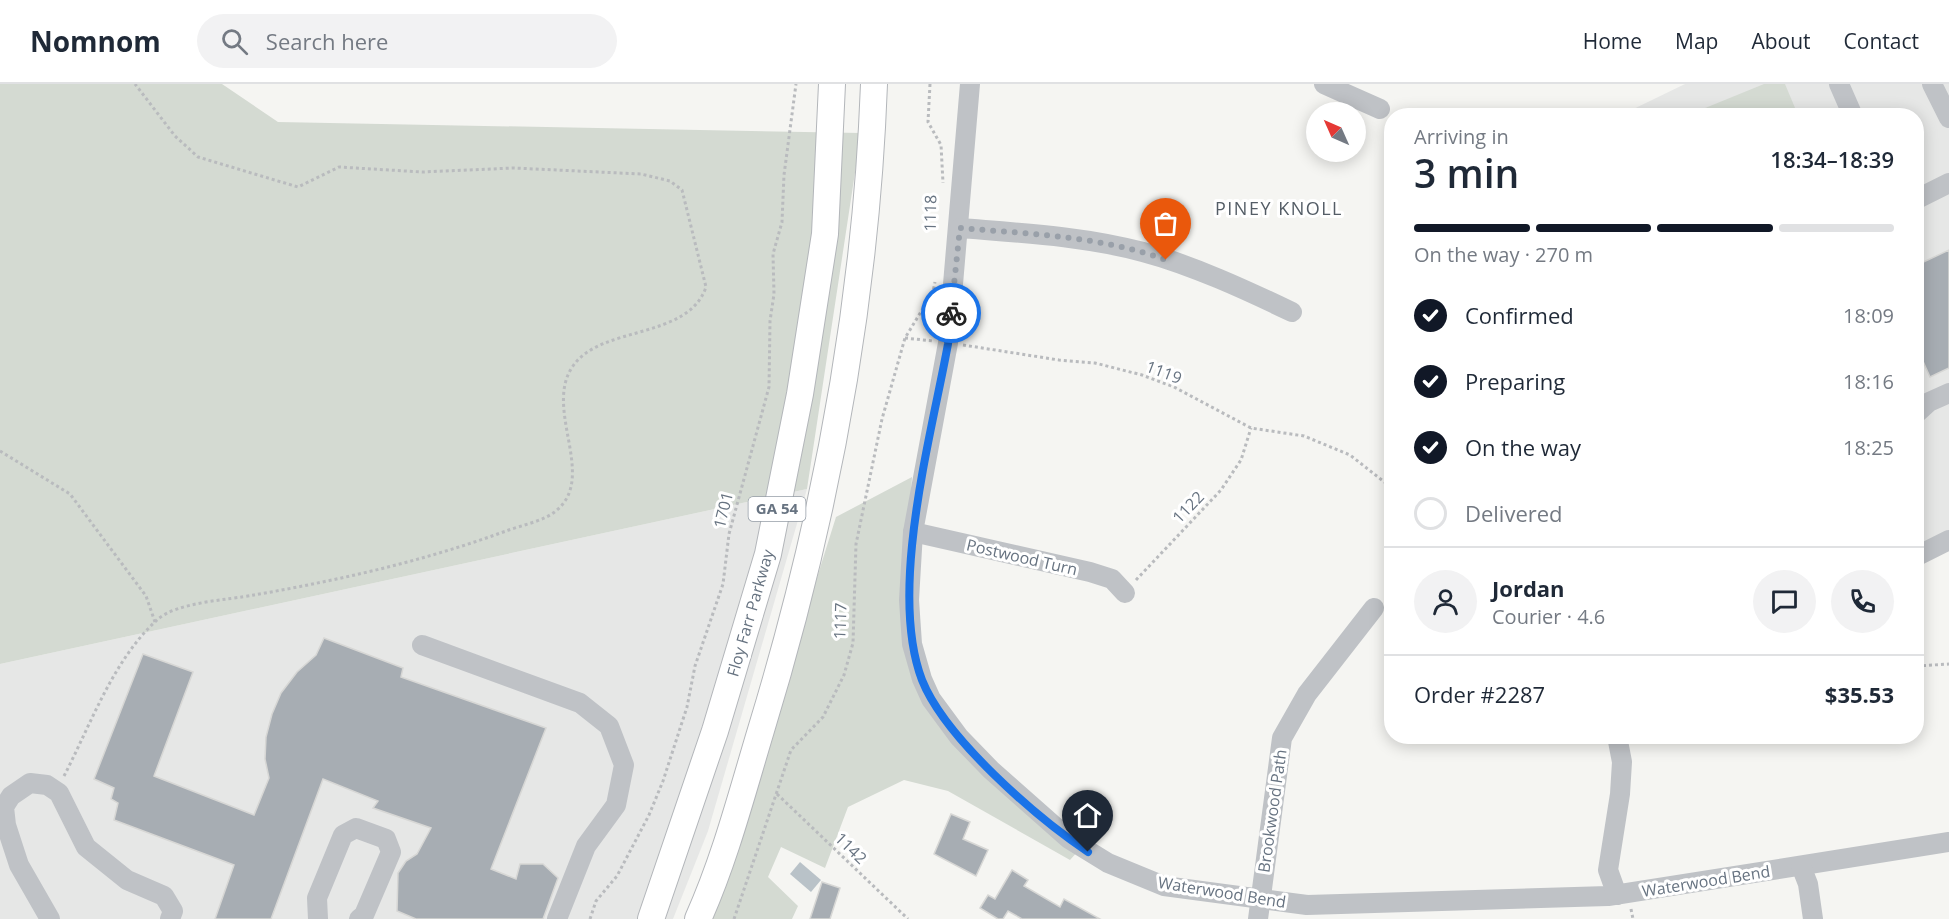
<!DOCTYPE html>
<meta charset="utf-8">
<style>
body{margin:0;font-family:"Open Sans",sans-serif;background:#f2f2f3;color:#1f2937;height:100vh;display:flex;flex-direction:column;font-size:22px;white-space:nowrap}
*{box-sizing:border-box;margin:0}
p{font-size:20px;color:#747a83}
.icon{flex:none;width:33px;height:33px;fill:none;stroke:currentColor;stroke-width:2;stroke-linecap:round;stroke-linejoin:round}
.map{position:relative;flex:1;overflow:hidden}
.sheet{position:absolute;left:1384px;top:24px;width:540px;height:636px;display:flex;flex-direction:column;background:#fff;border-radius:24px;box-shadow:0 3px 15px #0003}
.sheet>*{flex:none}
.needle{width:39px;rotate:315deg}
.fabs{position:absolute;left:1306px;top:18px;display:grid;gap:12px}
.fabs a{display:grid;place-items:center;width:60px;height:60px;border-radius:50%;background:#fff;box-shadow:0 3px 15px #0003;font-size:30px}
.pin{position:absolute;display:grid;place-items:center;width:51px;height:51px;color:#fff;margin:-62px -26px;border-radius:50% 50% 50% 0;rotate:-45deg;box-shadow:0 0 6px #0007}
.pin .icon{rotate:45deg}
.courier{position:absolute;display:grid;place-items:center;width:60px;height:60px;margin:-30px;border:4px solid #1a73e8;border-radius:50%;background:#fff;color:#222;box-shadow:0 2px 8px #0007}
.head em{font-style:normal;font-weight:600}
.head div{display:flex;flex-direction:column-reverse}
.head{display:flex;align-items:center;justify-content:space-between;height:102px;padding:0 30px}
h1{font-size:39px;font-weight:600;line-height:45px}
.bar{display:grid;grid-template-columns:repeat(4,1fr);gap:9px 6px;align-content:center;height:72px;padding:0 30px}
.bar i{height:8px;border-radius:4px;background:#e0e1e3}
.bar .current{background:#111827}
.bar p{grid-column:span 4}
.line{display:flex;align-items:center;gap:15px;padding:0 30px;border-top:2px solid #e0e1e3}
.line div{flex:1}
.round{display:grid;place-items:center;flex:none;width:63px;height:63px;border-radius:32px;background:#f2f2f3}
ol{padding:0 30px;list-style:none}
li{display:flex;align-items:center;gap:18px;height:66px}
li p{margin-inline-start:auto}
li .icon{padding:6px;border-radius:50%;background:#111827;color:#fff;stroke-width:4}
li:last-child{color:#747a83}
li i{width:33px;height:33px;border:3px solid #e0e1e3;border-radius:50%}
header{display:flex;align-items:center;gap:36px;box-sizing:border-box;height:84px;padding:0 30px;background:#fff;border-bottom:2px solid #e0e1e3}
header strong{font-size:28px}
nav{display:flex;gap:33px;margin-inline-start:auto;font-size:21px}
.search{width:420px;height:54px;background:#f2f2f3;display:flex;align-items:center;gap:15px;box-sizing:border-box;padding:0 21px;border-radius:33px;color:#747a83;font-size:22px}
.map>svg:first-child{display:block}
</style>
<header>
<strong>Nomnom</strong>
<div class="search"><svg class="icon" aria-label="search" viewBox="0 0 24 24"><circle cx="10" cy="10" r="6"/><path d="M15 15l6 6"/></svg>Search here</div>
<nav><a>Home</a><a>Map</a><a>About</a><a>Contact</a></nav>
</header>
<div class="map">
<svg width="1949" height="835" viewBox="0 0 1949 835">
<rect width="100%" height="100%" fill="#f5f5f2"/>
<g fill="#e6e7e6">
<path d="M 1685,0 L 1949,0 L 1949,463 L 1917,482 L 1917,32 L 1619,32 Z"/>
<path d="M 807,405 L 708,747 L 673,835 L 0,835 L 0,580 Z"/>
</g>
<g fill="#d4dad2">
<path d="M 0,0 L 222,0 L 278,38 L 861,49 L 807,405 L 0,580 Z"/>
<path d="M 1764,0 L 1785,0 L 1798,31 L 1688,31 Z"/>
<path d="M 912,393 L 904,528 L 917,597 L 1079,766 L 1070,776 L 948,707 L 904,696 L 848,723 L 825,784 L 781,763 L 768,793 L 798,822 L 792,835 L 710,835 L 836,433 Z"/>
</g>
<path fill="#b9c2c8" d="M 800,778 L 821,796 L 811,808 L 790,790 Z"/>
<g fill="#a7adb3" stroke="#d7d7d5" stroke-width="1.5">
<path d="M 1949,166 L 1949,284 L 1930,293 L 1922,275 L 1917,278 L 1917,181 Z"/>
<path d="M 324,554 L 403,584 L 401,593 L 546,644 L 491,785 L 516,795 L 520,780 L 543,780 L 558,794 L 543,835 L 416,835 L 397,827 L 398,789 L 406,777 L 417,770 L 431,744 L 373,724 L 378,717 L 323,695 L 271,835 L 215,835 L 234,781 L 114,736 L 118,719 L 111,715 L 114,704 L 94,695 L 143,570 L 193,588 L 154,692 L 254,731 L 269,694 L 265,675 L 266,653 L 272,630 L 281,609 L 297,588 L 316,571 Z"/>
<path d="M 951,730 L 970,738 L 963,755 L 988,766 L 976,792 L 934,770 Z"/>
<path d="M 1012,786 L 1028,796 L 1024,802 L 1060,823 L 1064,815 L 1100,835 L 1022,835 L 1008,827 L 1003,835 L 998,835 L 980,824 L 988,811 L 995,815 Z"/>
<path d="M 822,798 L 840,804 L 830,835 L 810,835 Z"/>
</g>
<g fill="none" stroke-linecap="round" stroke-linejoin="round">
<defs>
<g id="major">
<path d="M 651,835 L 715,647 L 768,470 L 800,310 L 825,150 L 832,0"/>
<path d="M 698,835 C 725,775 742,709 761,646 C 825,437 866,219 874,0"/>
</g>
</defs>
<use href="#major" stroke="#b3b6ba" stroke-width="28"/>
<g stroke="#b9bbbe" stroke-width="3" stroke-dasharray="3 3" stroke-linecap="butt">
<path d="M 930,0 L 928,38 L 941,61 L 943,99"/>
<path d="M 905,254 L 933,257"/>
<path d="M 963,261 L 1059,276 L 1095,279 L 1142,291 L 1174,303 L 1251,344 L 1304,352 L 1350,371 L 1392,404"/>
<path d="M 0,367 L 70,410 L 146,512 L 155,538"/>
<path d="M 1136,496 L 1221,406 L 1241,376 L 1251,344"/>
<path d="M 1917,582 L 1949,580"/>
<path d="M 64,692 C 91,640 113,576 157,536 C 176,518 228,516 254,511 C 340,496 424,477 506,447 C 522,441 545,437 557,426 C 597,392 543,324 573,282 C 601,241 688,256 706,203 L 682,106 L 670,97 L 641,90 L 514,84 L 422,88 L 339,83 L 298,103 L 198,73 L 175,52 L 135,0"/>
<path d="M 777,710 L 908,835"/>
<path d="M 1631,825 L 1633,835"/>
<path d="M 590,835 L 596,817 L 617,792 L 649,731 L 663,697 L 687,623 L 695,582 L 723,500 L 729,450 L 769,303 L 770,237 L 774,210 L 773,170 L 782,138 L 784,91 L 796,0"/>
<path d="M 734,835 L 791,666 L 823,633 L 844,591 L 853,559 L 856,460 L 882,335 L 905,254 L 933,208 L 935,198"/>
</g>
<g stroke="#bfc2c6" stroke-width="20">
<path d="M 970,0 L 948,259 L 913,448 L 909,516 L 912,560 L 922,595 L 931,615 L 959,653 L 991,686 L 1069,755 L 1108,779 L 1164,802 L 1307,821 L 1608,812 L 1949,758"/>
<path d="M 1324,0 L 1380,25"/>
<path d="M 1839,0 L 1853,32"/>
<path d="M 1932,0 L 1949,34"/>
<path d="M 1917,115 L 1949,99"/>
<path d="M 960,144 C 1021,149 1083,152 1143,168 C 1192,181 1246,206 1292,228"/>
<path d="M 1917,329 L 1929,318 L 1949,309"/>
<path d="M 913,448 L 1090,488 L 1112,495 L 1125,509"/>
<path d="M 1917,472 L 1949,456"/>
<path d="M 422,561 L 580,619 L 609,642 L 624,681 L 616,721 L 586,762 L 557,835"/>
<path d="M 1801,782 L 1808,800 L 1813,835"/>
<path d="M 1617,811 L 1608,786 L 1620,710 L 1622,678 L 1617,652"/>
<path d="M 50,835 L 19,781 L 6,741 L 4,723 L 11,712 L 30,699 L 47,701 L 59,709 L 86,763 L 127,796 L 164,812 L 173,827 L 170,835"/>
<path d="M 318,835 L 317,814 L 343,751 L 356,744 L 386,755 L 391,768 L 364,831 L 359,835"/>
<path d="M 1258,835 L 1282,654 L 1307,610 L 1374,524"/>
</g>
<use href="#major" stroke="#fff" stroke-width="26"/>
</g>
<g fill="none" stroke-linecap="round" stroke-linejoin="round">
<path stroke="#99a0a9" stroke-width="6" stroke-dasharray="0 10.8" d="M 951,229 L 960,144 C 1029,150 1101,152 1166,176"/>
<path stroke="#1a73e8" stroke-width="8" d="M 951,229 L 948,260 C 931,353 888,507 922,596 C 945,654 1036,733 1088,768"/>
</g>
<g text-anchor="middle" stroke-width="6" stroke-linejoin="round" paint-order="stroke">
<rect fill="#fff" stroke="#959da7" stroke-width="1.5" x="748.5" y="413" width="57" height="24" rx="4.5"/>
<g font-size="15" font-weight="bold" fill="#677381">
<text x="777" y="430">GA 54</text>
</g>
<g font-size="16" fill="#677381" stroke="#fff">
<text transform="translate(930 129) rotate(-89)" y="6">1118</text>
<text transform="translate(1164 288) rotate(21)" y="6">1119</text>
<text transform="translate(1188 423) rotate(-46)" y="6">1122</text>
<text transform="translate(723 426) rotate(-76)" y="6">1701</text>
<text transform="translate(1022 473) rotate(13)" y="6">Postwood Turn</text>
<text transform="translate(750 529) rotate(-74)" y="6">Floy Farr Parkway</text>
<text transform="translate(840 537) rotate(-88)" y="6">1117</text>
<text transform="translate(1272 727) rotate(-82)" y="6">Brookwood Path</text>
<text transform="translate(851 764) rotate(44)" y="6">1142</text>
<text transform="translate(1706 797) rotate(-9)" y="6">Waterwood Bend</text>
<text transform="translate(1222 808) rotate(9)" y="6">Waterwood Bend</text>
</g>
<g font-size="18" letter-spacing="1.5" fill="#545d66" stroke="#fff">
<text x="1279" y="131">PINEY KNOLL</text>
</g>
</g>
</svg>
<div class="fabs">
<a><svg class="needle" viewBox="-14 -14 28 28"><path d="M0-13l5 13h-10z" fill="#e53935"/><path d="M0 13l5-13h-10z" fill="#747a83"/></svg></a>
</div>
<div class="pin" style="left:1166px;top:176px;background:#ea580c"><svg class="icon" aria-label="bag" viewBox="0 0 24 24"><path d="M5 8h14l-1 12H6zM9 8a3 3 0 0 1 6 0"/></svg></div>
<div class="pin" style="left:1088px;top:768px;background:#1f2937"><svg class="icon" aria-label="home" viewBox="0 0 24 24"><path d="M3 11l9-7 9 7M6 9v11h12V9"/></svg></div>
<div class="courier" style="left:951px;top:229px"><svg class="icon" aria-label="bike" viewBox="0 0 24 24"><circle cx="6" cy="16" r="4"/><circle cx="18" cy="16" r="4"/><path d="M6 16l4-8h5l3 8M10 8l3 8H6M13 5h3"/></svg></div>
<section class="sheet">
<div class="head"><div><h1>3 min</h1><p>Arriving in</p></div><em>18:34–18:39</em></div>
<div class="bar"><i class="current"></i><i class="current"></i><i class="current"></i><i></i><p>On the way · 270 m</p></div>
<ol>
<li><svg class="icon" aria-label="check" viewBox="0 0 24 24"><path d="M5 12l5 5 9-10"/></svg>Confirmed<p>18:09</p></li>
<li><svg class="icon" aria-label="check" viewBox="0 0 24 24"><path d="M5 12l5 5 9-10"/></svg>Preparing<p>18:16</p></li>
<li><svg class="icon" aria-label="check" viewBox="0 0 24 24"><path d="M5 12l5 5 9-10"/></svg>On the way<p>18:25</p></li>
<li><i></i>Delivered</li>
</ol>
<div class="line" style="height:108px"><a class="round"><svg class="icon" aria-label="person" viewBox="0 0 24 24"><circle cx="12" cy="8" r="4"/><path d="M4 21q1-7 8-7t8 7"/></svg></a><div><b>Jordan</b><p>Courier · 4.6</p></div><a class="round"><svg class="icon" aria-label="chat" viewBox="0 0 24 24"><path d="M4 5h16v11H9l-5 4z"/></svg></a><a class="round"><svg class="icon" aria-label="phone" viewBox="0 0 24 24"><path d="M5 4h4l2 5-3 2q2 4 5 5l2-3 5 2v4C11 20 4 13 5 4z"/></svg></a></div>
<div class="line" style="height:78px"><div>Order #2287</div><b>$35.53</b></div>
</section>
</div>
